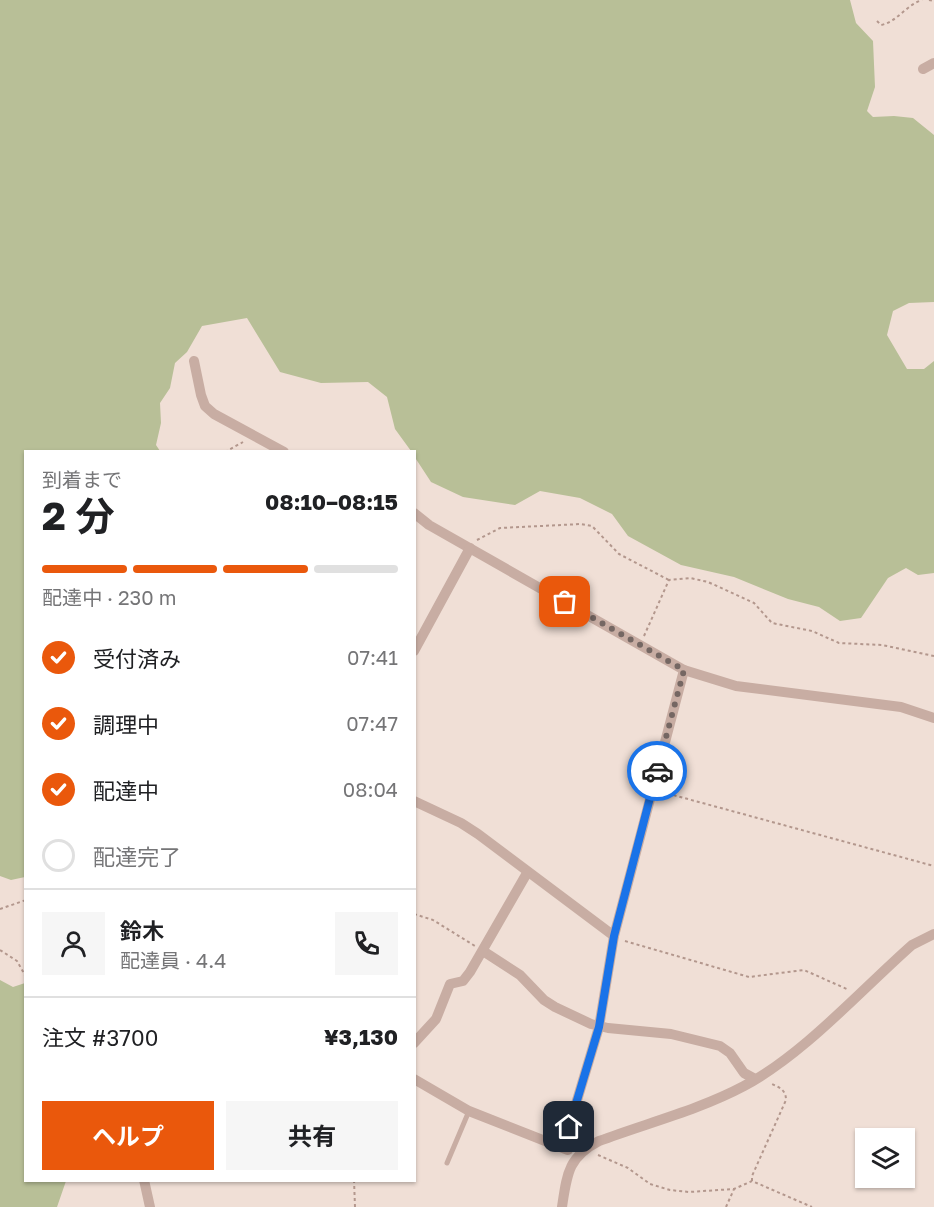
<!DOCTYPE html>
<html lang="ja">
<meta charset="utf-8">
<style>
body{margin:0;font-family:"Golos Text","Noto Sans JP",sans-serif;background:#f6f6f6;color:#202124;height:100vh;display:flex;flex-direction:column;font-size:22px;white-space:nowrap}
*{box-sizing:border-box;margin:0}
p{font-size:20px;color:#757577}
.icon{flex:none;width:33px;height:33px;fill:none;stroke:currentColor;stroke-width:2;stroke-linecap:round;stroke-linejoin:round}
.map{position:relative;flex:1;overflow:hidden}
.sheet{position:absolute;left:24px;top:450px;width:392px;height:732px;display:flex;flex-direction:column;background:#fff;border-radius:0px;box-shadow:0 2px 4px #0004}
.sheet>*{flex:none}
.fabs{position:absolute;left:855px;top:1128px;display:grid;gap:12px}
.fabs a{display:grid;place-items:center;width:60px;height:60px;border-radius:0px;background:#fff;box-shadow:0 2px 4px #0004;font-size:30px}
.pin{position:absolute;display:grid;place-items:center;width:51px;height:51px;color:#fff;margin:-26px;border-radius:12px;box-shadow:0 3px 9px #0006}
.courier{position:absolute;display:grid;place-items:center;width:60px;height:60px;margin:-30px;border:4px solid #1a73e8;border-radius:50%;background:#fff;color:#222;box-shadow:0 2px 8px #0007}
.head em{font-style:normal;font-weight:700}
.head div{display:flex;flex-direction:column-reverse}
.head{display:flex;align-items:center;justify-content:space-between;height:102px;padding:0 18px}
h1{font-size:39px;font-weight:700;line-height:45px}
.bar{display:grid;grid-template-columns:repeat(4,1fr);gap:9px 6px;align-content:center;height:72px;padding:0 18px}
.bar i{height:8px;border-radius:4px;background:#e0e0e0}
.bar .current{background:#ea580c}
.bar p{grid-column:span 4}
.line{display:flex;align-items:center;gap:15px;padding:0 18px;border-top:2px solid #e0e0e0}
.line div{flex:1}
.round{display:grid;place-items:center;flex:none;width:63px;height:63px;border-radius:0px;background:#f6f6f6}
ol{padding:0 18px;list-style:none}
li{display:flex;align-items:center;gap:18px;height:66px}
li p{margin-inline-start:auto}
li .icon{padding:6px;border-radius:50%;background:#ea580c;color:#fff;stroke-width:4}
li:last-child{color:#757577}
li i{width:33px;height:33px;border:3px solid #e0e0e0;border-radius:50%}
.action{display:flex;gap:12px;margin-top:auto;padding:12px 18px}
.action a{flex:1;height:69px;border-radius:0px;background:#ea580c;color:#fff;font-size:24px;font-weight:700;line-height:69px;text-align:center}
.action a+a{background:#f6f6f6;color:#202124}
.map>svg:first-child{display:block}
</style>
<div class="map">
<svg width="934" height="1207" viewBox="0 0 934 1207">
<rect width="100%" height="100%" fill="#f0dfd6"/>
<g fill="#b8bf97">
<path d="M 0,0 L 850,0 L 856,23 L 873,41 L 875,87 L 867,111 L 873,117 L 894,116 L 913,118 L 934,135 L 934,302 L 909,303 L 893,311 L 887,335 L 907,369 L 924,369 L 934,361 L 934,573 L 918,575 L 906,568 L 888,578 L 861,618 L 840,621 L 819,607 L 788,599 L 734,577 L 681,565 L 628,536 L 612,514 L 580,498 L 540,491 L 515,505 L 463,497 L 431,482 L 414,456 L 414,452 L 411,451 L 395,429 L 387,397 L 368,382 L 321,383 L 280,372 L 247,318 L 202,326 L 187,352 L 175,363 L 170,388 L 160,403 L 161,423 L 156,445 L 160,451 L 26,452 L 25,877 L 11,880 L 0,876 Z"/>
<path d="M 0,980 L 13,987 L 25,983 L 26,1180 L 66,1181 L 57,1207 L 0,1207 Z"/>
</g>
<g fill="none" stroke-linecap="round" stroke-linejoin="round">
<g stroke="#b3978d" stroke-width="2" stroke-dasharray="3 3" stroke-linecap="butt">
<path d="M 929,0 L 934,1"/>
<path d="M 877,21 L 881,25 C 897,22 906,5 922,0"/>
<path d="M 225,452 L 243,442"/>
<path d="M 477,540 L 500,528 L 581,524 L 592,526 L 619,554 L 669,580"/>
<path d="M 644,636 L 669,580 L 690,578 L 708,582 L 754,603 L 772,623 L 812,631 L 839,643 L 882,645 L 934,656"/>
<path d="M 662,792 L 934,866"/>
<path d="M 0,909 L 26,900"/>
<path d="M 414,914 L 433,920 L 475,946"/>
<path d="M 625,941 L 749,977 L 804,970 L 849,990"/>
<path d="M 0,950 L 17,961 L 26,977"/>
<path d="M 598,1155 L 628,1168 L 650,1184 L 670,1190 L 689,1192 L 734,1189 L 752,1181 L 812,1207"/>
<path d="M 354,1180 L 355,1207"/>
<path d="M 752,1181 L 752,1176 L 786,1100 C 786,1089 778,1087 770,1083"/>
<path d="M 726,1207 L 734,1189"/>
</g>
<path stroke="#c8ada3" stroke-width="5" d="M 447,1163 L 469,1111"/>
<g stroke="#c8ada3" stroke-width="10">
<path d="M 923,69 L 934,63"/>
<path d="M 194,361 L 201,395 L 205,406 L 214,414 L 284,452"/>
<path d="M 414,513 L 429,525 L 684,670 L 736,686 L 901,707 L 934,718"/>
<path d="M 414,651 L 470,548"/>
<path d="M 414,801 L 461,823 L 478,834 L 614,936"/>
<path d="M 483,951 L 520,975 L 544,1000 L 555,1007 L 591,1024 L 608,1028 L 671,1034 L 720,1046 L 730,1053 L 744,1073 L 755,1079"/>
<path d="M 414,1043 L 436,1019 L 450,984 L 463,981 L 470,972 L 527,873"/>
<path d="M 414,1079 L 469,1111 L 568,1150"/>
<path d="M 563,1147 L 599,1027 L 614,936 L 684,670"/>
<path d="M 144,1180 L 150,1207"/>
<path d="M 562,1207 C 567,1174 568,1157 599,1141 C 647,1123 699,1110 744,1086 C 803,1055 861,990 912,945 L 934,934"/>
</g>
</g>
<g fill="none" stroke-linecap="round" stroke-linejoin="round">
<path stroke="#756763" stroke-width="6" stroke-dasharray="0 10.8" d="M 565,602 L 684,670 L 657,771"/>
<path stroke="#1a73e8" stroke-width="8" d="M 569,1127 L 599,1027 L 614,936 L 657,771"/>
</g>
</svg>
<div class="fabs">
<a><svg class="icon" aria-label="layers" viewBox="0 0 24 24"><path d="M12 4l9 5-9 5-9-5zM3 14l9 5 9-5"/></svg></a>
</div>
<div class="pin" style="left:565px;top:602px;background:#ea580c"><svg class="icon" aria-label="bag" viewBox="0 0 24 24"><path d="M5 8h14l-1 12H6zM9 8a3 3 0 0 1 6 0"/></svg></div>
<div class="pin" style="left:569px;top:1127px;background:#1f2937"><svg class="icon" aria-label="home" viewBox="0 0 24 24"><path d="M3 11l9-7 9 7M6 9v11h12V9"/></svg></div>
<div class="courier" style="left:657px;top:771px"><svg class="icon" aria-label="car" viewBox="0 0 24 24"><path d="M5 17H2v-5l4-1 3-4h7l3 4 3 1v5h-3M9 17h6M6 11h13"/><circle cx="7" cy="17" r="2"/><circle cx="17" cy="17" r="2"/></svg></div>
<section class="sheet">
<div class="head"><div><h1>2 分</h1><p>到着まで</p></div><em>08:10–08:15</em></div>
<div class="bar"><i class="current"></i><i class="current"></i><i class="current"></i><i></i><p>配達中 · 230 m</p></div>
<ol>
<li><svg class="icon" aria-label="check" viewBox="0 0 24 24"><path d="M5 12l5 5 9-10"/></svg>受付済み<p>07:41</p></li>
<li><svg class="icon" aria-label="check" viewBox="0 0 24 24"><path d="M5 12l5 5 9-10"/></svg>調理中<p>07:47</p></li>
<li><svg class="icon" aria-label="check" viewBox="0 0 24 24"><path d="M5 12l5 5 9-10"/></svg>配達中<p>08:04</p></li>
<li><i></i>配達完了</li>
</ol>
<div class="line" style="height:108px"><a class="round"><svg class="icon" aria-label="person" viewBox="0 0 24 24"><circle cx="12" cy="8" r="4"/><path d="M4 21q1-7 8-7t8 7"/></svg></a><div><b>鈴木</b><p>配達員 · 4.4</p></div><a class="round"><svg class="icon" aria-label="phone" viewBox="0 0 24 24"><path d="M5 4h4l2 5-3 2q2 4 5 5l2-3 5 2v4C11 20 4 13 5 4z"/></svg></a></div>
<div class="line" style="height:78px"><div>注文 #3700</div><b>¥3,130</b></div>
<div class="action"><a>ヘルプ</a><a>共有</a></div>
</section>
</div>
